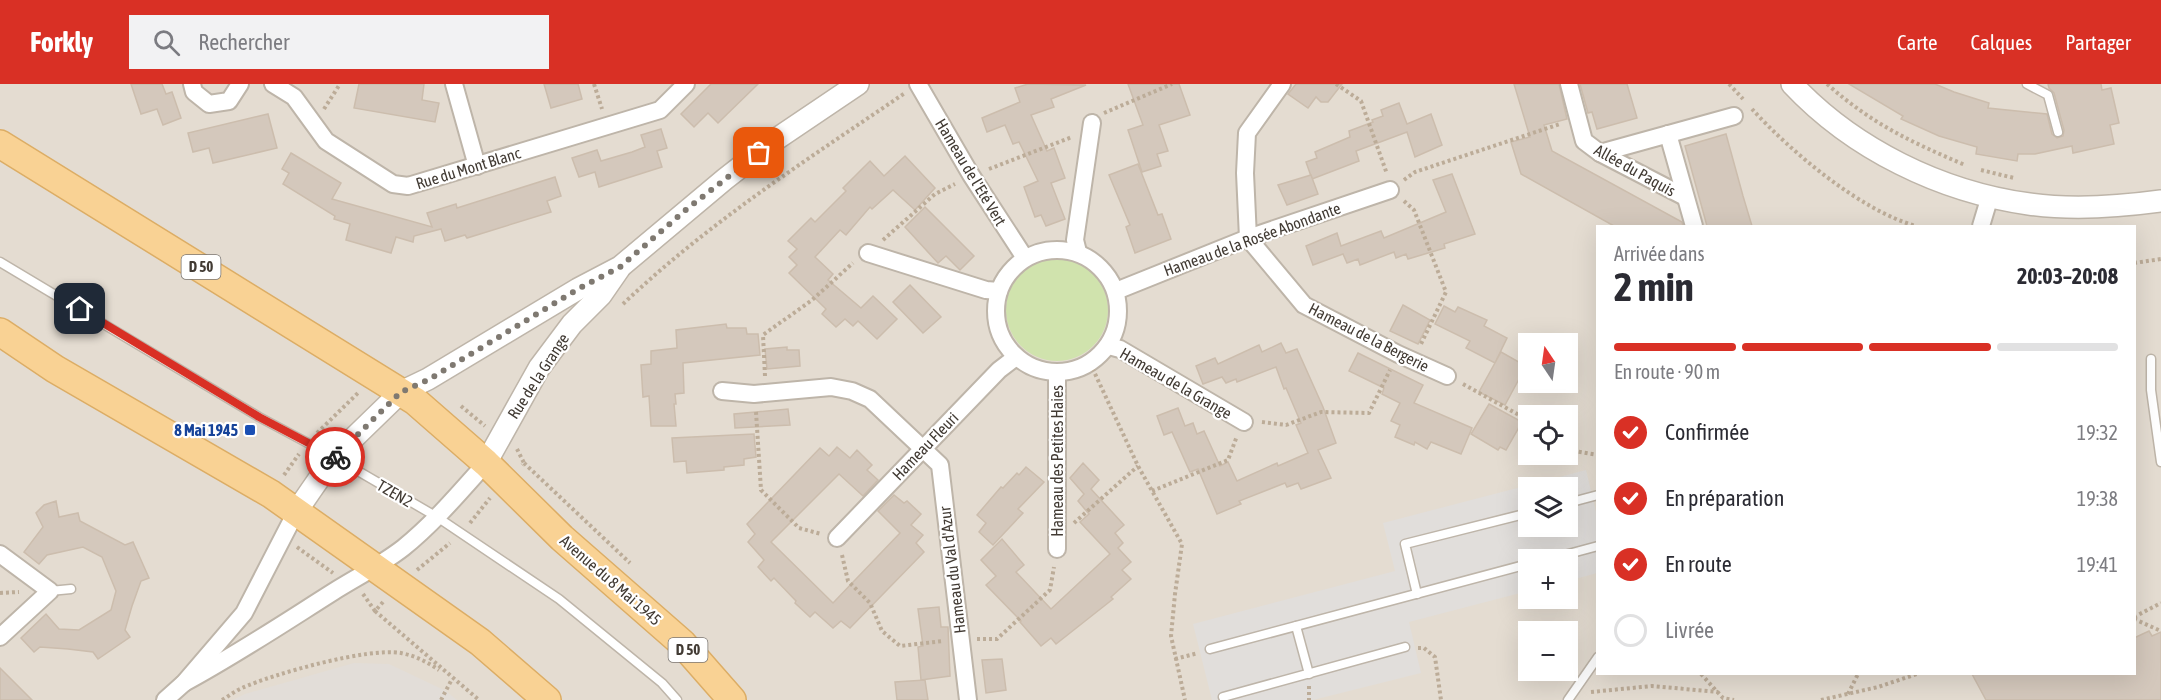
<!DOCTYPE html>
<html lang="fr">
<meta charset="utf-8">
<style>
body{margin:0;font-family:"Asap Condensed",sans-serif;background:#f2f2f3;color:#2b2b33;height:100vh;display:flex;flex-direction:column;font-size:22px;white-space:nowrap}
*{box-sizing:border-box;margin:0}
p{font-size:20px;color:#7c7c81}
.icon{flex:none;width:33px;height:33px;fill:none;stroke:currentColor;stroke-width:2;stroke-linecap:round;stroke-linejoin:round}
.map{position:relative;flex:1;overflow:hidden}
.details{position:absolute;left:1596px;top:141px;width:540px;height:450px;display:flex;flex-direction:column;background:#fff;border-radius:0px;box-shadow:0 6px 24px #0002}
.details>*{flex:none}
.needle{width:39px;rotate:347deg}
.buttons{position:absolute;left:1518px;top:249px;display:grid;gap:12px}
.buttons a{display:grid;place-items:center;width:60px;height:60px;border-radius:0px;background:#fff;box-shadow:0 6px 24px #0002;font-size:30px}
.pin{position:absolute;display:grid;place-items:center;width:51px;height:51px;color:#fff;margin:-26px;border-radius:12px;box-shadow:0 3px 9px #0006}
.courier{position:absolute;display:grid;place-items:center;width:60px;height:60px;margin:-30px;border:4px solid #d93025;border-radius:50%;background:#fff;color:#222;box-shadow:0 2px 8px #0007}
.head em{font-style:normal;font-weight:700}
.head div{display:flex;flex-direction:column-reverse}
.head{display:flex;align-items:center;justify-content:space-between;height:102px;padding:0 18px}
h1{font-size:39px;font-weight:700;line-height:45px}
.bar{display:grid;grid-template-columns:repeat(4,1fr);gap:9px 6px;align-content:center;height:72px;padding:0 18px}
.bar i{height:8px;border-radius:4px;background:#e1e1e2}
.bar .current{background:#d93025}
.bar p{grid-column:span 4}
ol{padding:0 18px;list-style:none}
li{display:flex;align-items:center;gap:18px;height:66px}
li p{margin-inline-start:auto}
li .icon{padding:6px;border-radius:50%;background:#d93025;color:#fff;stroke-width:4}
li:last-child{color:#7c7c81}
li i{width:33px;height:33px;border:3px solid #e1e1e2;border-radius:50%}
header{display:flex;align-items:center;gap:36px;box-sizing:border-box;height:84px;padding:0 30px;background:#d93025;color:#fff}
header strong{font-size:28px}
nav{display:flex;gap:33px;margin-inline-start:auto;font-size:21px}
.search{width:420px;height:54px;background:#f2f2f3;display:flex;align-items:center;gap:15px;box-sizing:border-box;padding:0 21px;border-radius:0px;color:#7c7c81;font-size:22px}
.map>svg:first-child{display:block}
</style>
<header>
<strong>Forkly</strong>
<div class="search"><svg class="icon" aria-label="search" viewBox="0 0 24 24"><circle cx="10" cy="10" r="6"/><path d="M15 15l6 6"/></svg>Rechercher</div>
<nav><a>Carte</a><a>Calques</a><a>Partager</a></nav>
</header>
<div class="map">
<svg width="2161" height="616" viewBox="0 0 2161 616">
<rect width="100%" height="100%" fill="#f0ebe3"/>
<path fill="#e4dcd1" fill-rule="evenodd" d="M 0,0 L 2161,0 L 2161,616 L 0,616 ZM 1598,142 L 2134,142 L 2134,590 L 1598,590 ZM 1528,260 L 1568,260 L 1568,298 L 1528,298 ZM 1528,332 L 1568,332 L 1568,370 L 1528,370 ZM 1528,404 L 1568,404 L 1568,442 L 1528,442 ZM 1528,476 L 1568,476 L 1568,514 L 1528,514 ZM 1528,548 L 1568,548 L 1568,586 L 1528,586 Z"/>
<path fill="#e2ddd8" d="M 354,579 L 389,580 L 446,607 L 457,616 L 233,616 L 245,610 Z"/>
<circle fill="#d0e3ad" cx="1057" cy="226" r="51"/>
<path fill="#e1dedb" fill-rule="evenodd" d="M 1586,386 L 1597,432 L 1597,489 L 1568,497 L 1568,476 L 1528,476 L 1528,507 L 1409,538 L 1421,589 L 1313,616 L 1212,616 L 1193,540 L 1395,487 L 1383,439 ZM 1528,404 L 1568,404 L 1568,442 L 1528,442 Z"/>
<g fill="#d4c8bc" stroke="#ccbdad" stroke-width="1.5">
<path d="M 131,0 L 162,0 L 166,10 L 172,8 L 181,34 L 163,41 L 157,25 L 141,30 Z"/>
<path d="M 359,0 L 424,0 L 422,16 L 439,19 L 435,38 L 354,24 Z"/>
<path d="M 544,0 L 578,0 L 582,15 L 551,24 Z"/>
<path d="M 711,0 L 758,0 L 718,39 L 708,29 L 694,43 L 681,30 Z"/>
<path d="M 1028,0 L 1086,1 L 1051,15 L 1054,23 L 1031,31 L 1047,67 L 1054,64 L 1065,94 L 1051,99 L 1065,135 L 1046,142 L 1041,131 L 1035,133 L 1024,103 L 1038,97 L 1019,58 L 1013,60 L 1005,41 L 987,48 L 982,34 L 1020,18 L 1015,4 Z"/>
<path d="M 1128,0 L 1179,0 L 1190,31 L 1159,41 L 1168,67 L 1157,70 L 1161,82 L 1142,88 L 1128,46 L 1143,41 Z"/>
<path d="M 1296,0 L 1342,0 L 1328,18 L 1321,18 L 1316,13 L 1308,24 L 1288,10 Z"/>
<path d="M 1514,0 L 1559,0 L 1567,35 L 1544,41 L 1552,67 L 1682,138 L 1683,142 L 1614,142 L 1521,90 L 1511,58 L 1530,53 Z"/>
<path d="M 1580,0 L 1627,0 L 1637,34 L 1597,45 L 1592,28 L 1588,29 Z"/>
<path d="M 1849,0 L 1935,0 L 1954,8 L 1989,19 L 1988,24 L 2047,30 L 2052,50 L 2057,54 L 2063,52 L 2064,46 L 2054,9 L 2049,4 L 2048,0 L 2101,0 L 2102,6 L 2111,4 L 2119,39 L 2110,41 L 2114,60 L 2073,69 L 2072,62 L 2035,70 L 2018,70 L 2017,77 L 1976,70 L 1977,63 L 1939,52 L 1901,35 L 1903,32 Z"/>
<path d="M 1399,19 L 1407,40 L 1431,30 L 1442,61 L 1415,73 L 1407,48 L 1356,67 L 1359,77 L 1312,95 L 1306,78 L 1317,74 L 1315,68 L 1350,53 L 1349,47 L 1373,38 L 1372,36 L 1383,32 L 1381,26 Z"/>
<path d="M 268,30 L 277,64 L 213,79 L 209,64 L 193,68 L 188,49 Z"/>
<path d="M 661,45 L 667,64 L 657,67 L 662,83 L 599,103 L 595,88 L 579,93 L 572,74 L 597,66 L 601,77 L 632,68 L 645,63 L 641,51 Z"/>
<path d="M 1726,50 L 1743,112 L 1752,142 L 1707,142 L 1685,62 Z"/>
<path d="M 291,69 L 341,99 L 332,115 L 432,143 L 427,129 L 456,120 L 457,124 L 555,93 L 561,112 L 547,117 L 551,128 L 467,154 L 465,151 L 445,157 L 441,145 L 414,152 L 413,158 L 396,153 L 391,169 L 346,156 L 350,140 L 334,135 L 335,132 L 283,100 L 289,89 L 282,85 Z"/>
<path d="M 905,72 L 935,104 L 915,126 L 893,106 L 872,125 L 870,123 L 846,151 L 840,146 L 815,173 L 833,190 L 828,196 L 861,224 L 873,212 L 897,235 L 877,255 L 858,237 L 853,242 L 845,235 L 836,243 L 822,230 L 826,225 L 789,189 L 797,181 L 789,173 L 797,165 L 788,157 L 811,134 L 815,138 L 846,107 L 843,104 L 870,77 L 884,92 Z"/>
<path d="M 1138,80 L 1158,131 L 1162,130 L 1171,155 L 1135,169 L 1126,143 L 1130,141 L 1109,91 Z"/>
<path d="M 1452,90 L 1475,150 L 1444,160 L 1445,164 L 1408,175 L 1406,170 L 1396,174 L 1394,168 L 1360,181 L 1358,175 L 1347,179 L 1343,170 L 1313,181 L 1306,162 L 1337,149 L 1341,162 L 1381,147 L 1384,154 L 1446,128 L 1433,96 Z"/>
<path d="M 1311,91 L 1318,110 L 1287,121 L 1278,101 Z"/>
<path d="M 925,123 L 974,172 L 960,186 L 946,172 L 938,179 L 905,143 Z"/>
<path d="M 910,201 L 941,233 L 923,249 L 893,218 Z"/>
<path d="M 1403,221 L 1430,236 L 1418,260 L 1390,247 Z"/>
<path d="M 1444,222 L 1455,228 L 1458,223 L 1487,236 L 1484,242 L 1507,254 L 1495,279 L 1466,264 L 1470,257 L 1435,240 Z"/>
<path d="M 726,240 L 727,244 L 746,244 L 747,250 L 758,250 L 760,271 L 683,279 L 684,309 L 675,310 L 676,320 L 674,320 L 676,342 L 651,342 L 649,312 L 643,313 L 641,281 L 651,280 L 651,267 L 677,264 L 676,246 Z"/>
<path d="M 1281,259 L 1286,269 L 1297,265 L 1323,323 L 1336,359 L 1318,366 L 1331,394 L 1301,405 L 1298,399 L 1287,403 L 1285,399 L 1239,417 L 1241,420 L 1217,430 L 1198,385 L 1190,388 L 1172,348 L 1164,351 L 1157,332 L 1178,324 L 1185,342 L 1193,339 L 1197,350 L 1204,347 L 1220,382 L 1228,378 L 1237,397 L 1277,379 L 1278,382 L 1308,369 L 1296,341 L 1301,339 L 1286,304 L 1284,305 L 1276,283 L 1237,298 L 1236,295 L 1226,299 L 1222,293 L 1203,300 L 1196,282 L 1215,274 L 1218,280 L 1259,261 L 1262,268 Z"/>
<path d="M 787,263 L 787,266 L 799,266 L 800,282 L 767,285 L 765,265 Z"/>
<path d="M 1501,268 L 1526,282 L 1505,321 L 1479,308 Z"/>
<path d="M 1358,269 L 1423,301 L 1414,319 L 1472,344 L 1461,370 L 1431,358 L 1427,365 L 1415,358 L 1414,361 L 1395,353 L 1400,341 L 1391,337 L 1400,319 L 1382,310 L 1384,304 L 1349,287 Z"/>
<path d="M 1489,320 L 1522,338 L 1506,366 L 1500,363 L 1498,366 L 1471,350 Z"/>
<path d="M 788,325 L 790,341 L 735,344 L 734,330 Z"/>
<path d="M 754,350 L 756,373 L 744,375 L 744,381 L 724,383 L 724,386 L 687,389 L 686,377 L 674,378 L 672,354 Z"/>
<path d="M 837,363 L 850,374 L 857,366 L 872,381 L 867,386 L 878,396 L 863,412 L 839,390 L 771,458 L 833,519 L 900,449 L 878,427 L 894,411 L 904,419 L 907,417 L 921,430 L 911,441 L 923,451 L 916,459 L 924,468 L 850,544 L 841,537 L 833,544 L 815,528 L 810,533 L 795,519 L 796,517 L 774,494 L 771,497 L 758,483 L 764,476 L 748,458 L 755,450 L 747,440 L 820,364 L 829,372 Z"/>
<path d="M 1083,379 L 1099,396 L 1091,405 L 1124,441 L 1115,449 L 1123,459 L 1118,464 L 1131,478 L 1122,486 L 1131,495 L 1111,513 L 1113,515 L 1056,560 L 1051,554 L 1041,562 L 1020,538 L 1021,537 L 986,501 L 996,492 L 981,476 L 1002,455 L 1024,481 L 1016,488 L 1051,525 L 1110,470 L 1080,438 L 1089,430 L 1078,417 L 1084,410 L 1070,394 Z"/>
<path d="M 1026,383 L 1044,398 L 1018,425 L 1023,429 L 993,461 L 979,448 L 986,439 L 977,431 L 1001,403 L 1003,404 L 1017,389 L 1019,391 Z"/>
<path d="M 56,417 L 59,433 L 78,429 L 80,437 L 125,461 L 133,458 L 149,494 L 141,497 L 132,522 L 125,546 L 130,553 L 98,575 L 93,568 L 68,565 L 40,563 L 34,568 L 21,554 L 46,530 L 59,545 L 79,546 L 111,526 L 116,507 L 102,473 L 83,463 L 47,471 L 39,480 L 24,468 L 43,443 L 36,429 L 44,421 Z"/>
<path d="M 939,523 L 941,543 L 948,543 L 950,592 L 921,596 L 918,563 L 923,562 L 918,525 Z"/>
<path d="M 2149,547 L 2152,552 L 2161,548 L 2161,616 L 1986,616 L 1972,590 L 2134,590 L 2134,554 Z"/>
<path d="M 1002,575 L 1006,606 L 986,609 L 982,576 Z"/>
<path d="M 0,584 L 32,616 L 0,616 Z"/>
<path d="M 925,596 L 928,616 L 897,616 L 895,598 Z"/>
</g>
<g fill="none" stroke-linecap="round" stroke-linejoin="round">
<defs>
<g id="service">
<path d="M 2027,0 L 2048,11 L 2058,48"/>
<path d="M 0,178 L 259,333 L 334,373 L 437,433 L 559,515 L 662,599 L 677,616"/>
<path d="M 2151,275 L 2151,306 L 2161,378"/>
<path d="M 1568,419 L 1598,411"/>
<path d="M 1546,476 L 1598,462"/>
<path d="M 50,507 L 71,505"/>
<path d="M 1417,510 L 1405,460 L 1528,429"/>
<path d="M 1296,542 L 1309,590"/>
<path d="M 1210,565 L 1528,480"/>
<path d="M 1223,613 L 1405,563"/>
<path d="M 1568,616 L 1598,573"/>
</g>
<g id="minor">
<path d="M 192,0 L 194,8 L 209,20 L 229,17 L 240,0"/>
<path d="M 273,0 L 294,13 L 326,57 L 393,100 L 408,102 L 660,26 L 686,0"/>
<path d="M 454,0 L 477,82"/>
<path d="M 918,0 L 971,91 L 1025,174"/>
<path d="M 1282,0 L 1247,49 L 1245,89 L 1248,154 L 1304,221 L 1398,270 L 1447,292"/>
<path d="M 1569,0 L 1584,57 L 1600,69 L 1685,113"/>
<path d="M 1668,50 L 1694,142"/>
<path d="M 1600,69 L 1734,32"/>
<path d="M 1981,142 L 1990,112"/>
<circle cx="1057" cy="227" r="61"/>
<path d="M 1078,168 L 1075,156 L 1092,39"/>
<path d="M 868,169 L 986,206 L 999,207"/>
<path d="M 1116,207 L 1248,154 L 1390,106"/>
<path d="M 1109,262 L 1120,265 L 1244,338"/>
<path d="M 1057,289 L 1057,465"/>
<path d="M 722,307 L 754,310 L 831,303 L 852,307 L 870,315 L 940,381 L 968,616"/>
<path d="M 837,454 L 999,286 L 1016,273"/>
<path d="M 0,470 L 50,507 L 0,553"/>
<path d="M 184,599 C 236,571 284,539 333,508 C 357,493 381,481 403,464 C 434,439 460,408 486,379"/>
<path d="M 165,616 L 184,599 L 244,529 L 296,428"/>
</g>
<g id="tertiary">
<path d="M 1792,0 C 1853,65 1941,108 2029,120 C 2072,126 2117,123 2161,117"/>
<path d="M 486,379 L 539,284 L 572,240 L 601,211 L 619,185"/>
<path d="M 296,428 L 334,373 L 401,308 L 428,295 L 578,205 L 620,183 L 725,95 L 775,56 L 858,0"/>
</g>
<g id="primary">
<path d="M 0,60 L 415,317 L 486,379 L 562,454 L 682,559 L 732,616"/>
<path d="M 0,248 L 55,285 L 271,410 L 480,558 L 547,616"/>
</g>
</defs>
<use href="#service" stroke="#beb5a9" stroke-width="11"/>
<use href="#minor" stroke="#beb5a9" stroke-width="20"/>
<use href="#tertiary" stroke="#beb5a9" stroke-width="24"/>
<use href="#primary" stroke="#dcad65" stroke-width="30"/>
<g stroke="#bcac98" stroke-width="4" stroke-dasharray="3 3" stroke-linecap="butt">
<path d="M 594,0 L 602,25"/>
<path d="M 1336,0 L 1361,17 L 1387,90"/>
<path d="M 1729,0 L 1743,15"/>
<path d="M 1827,0 C 1872,40 1911,58 1965,81"/>
<path d="M 324,25 L 340,0"/>
<path d="M 1752,25 C 1790,67 1861,127 1916,142"/>
<path d="M 1104,29 L 1172,0"/>
<path d="M 989,85 L 1072,53"/>
<path d="M 1981,86 L 2014,94"/>
<path d="M 1404,96 L 1415,88 L 1560,40"/>
<path d="M 1404,117 L 1414,126 L 1446,208 L 1420,262"/>
<path d="M 883,156 L 935,110 L 955,100"/>
<path d="M 2134,179 L 2161,175"/>
<path d="M 623,220 C 708,139 808,75 905,9"/>
<path d="M 1090,279 L 1138,382 L 1182,460 L 1175,510 L 1171,552 L 1185,616"/>
<path d="M 765,292 L 763,251 L 812,216 L 853,179"/>
<path d="M 1463,300 L 1528,336"/>
<path d="M 461,322 L 485,342"/>
<path d="M 756,328 L 761,406 L 799,444 L 821,450"/>
<path d="M 1262,338 L 1286,341 L 1321,328 L 1369,329 L 1390,286"/>
<path d="M 317,349 L 359,308"/>
<path d="M 1568,363 L 1574,367 L 1598,371"/>
<path d="M 517,365 L 524,379 L 522,381"/>
<path d="M 524,379 L 630,479"/>
<path d="M 284,391 L 299,370"/>
<path d="M 1152,407 L 1228,376 L 1237,352"/>
<path d="M 470,439 L 490,414"/>
<path d="M 1074,439 L 1138,382"/>
<path d="M 297,463 L 333,489"/>
<path d="M 842,471 L 848,497 L 870,519 L 882,547 L 900,562 L 943,557"/>
<path d="M 417,486 L 450,459"/>
<path d="M 0,509 L 19,508"/>
<path d="M 363,510 L 375,527"/>
<path d="M 383,518 L 375,527 L 479,616"/>
<path d="M 2134,533 L 2161,519"/>
<path d="M 2134,535 L 2161,547"/>
<path d="M 977,555 L 997,555 L 1050,506 L 1054,483"/>
<path d="M 1418,564 L 1424,564 L 1435,573 L 1441,616"/>
<path d="M 1175,575 L 1198,569"/>
<path d="M 1701,590 L 1723,614 L 1734,616"/>
<path d="M 1309,602 L 1309,616"/>
<path d="M 1591,608 L 1652,602 L 1718,608"/>
<path d="M 1848,610 L 1858,590"/>
<path d="M 222,616 C 229,612 235,607 242,604 C 273,590 369,563 401,569 C 416,572 427,578 439,586"/>
<path d="M 441,616 L 452,595"/>
<path d="M 1821,616 L 1878,603 L 1917,590"/>
</g>
<use href="#service" stroke="#fff" stroke-width="8"/>
<use href="#minor" stroke="#fff" stroke-width="16"/>
<use href="#tertiary" stroke="#fff" stroke-width="21"/>
<use href="#primary" stroke="#f9d294" stroke-width="27"/>
</g>
<g fill="none" stroke-linecap="round" stroke-linejoin="round">
<path stroke="#7f7971" stroke-width="6" stroke-dasharray="0 10.8" d="M 335,373 L 401,308 L 428,296 L 578,205 L 620,183 L 688,124 L 759,69"/>
<path stroke="#d93025" stroke-width="8" d="M 80,225 L 259,333 L 335,373"/>
</g>
<rect fill="#1a4fb4" stroke="#fff" stroke-width="2" x="244" y="340" width="12" height="12" rx="3"/>
<g text-anchor="middle" stroke-width="4.5" stroke-linejoin="round" paint-order="stroke">
<g fill="#fff" stroke="#7b7671" stroke-width="1.5">
<rect x="181.5" y="171" width="39" height="24" rx="4.5"/>
<rect x="668.5" y="554" width="39" height="24" rx="4.5"/>
</g>
<g font-size="15" font-weight="bold" fill="#423b34">
<text x="201" y="188">D 50</text>
<text x="688" y="571">D 50</text>
</g>
<g font-size="16" fill="#423b34" stroke="#fff">
<text transform="translate(468 84) rotate(-17)" y="6">Rue du Mont Blanc</text>
<text transform="translate(1635 86) rotate(29)" y="6">Allée du Paquis</text>
<text transform="translate(971 88) rotate(59)" y="6">Hameau de l'Eté Vert</text>
<text transform="translate(1252 155) rotate(-20)" y="6">Hameau de la Rosée Abondante</text>
<text transform="translate(1369 253) rotate(27)" y="6">Hameau de la Bergerie</text>
<text transform="translate(538 292) rotate(-57)" y="6">Rue de la Grange</text>
<text transform="translate(1176 299) rotate(30)" y="6">Hameau de la Grange</text>
<text transform="translate(925 362) rotate(-46)" y="6">Hameau Fleuri</text>
<text transform="translate(1057 377) rotate(-90)" y="6">Hameau des Petites Haies</text>
<text transform="translate(395 409) rotate(30)" y="6">TZEN2</text>
<text transform="translate(952 486) rotate(-97)" y="6">Hameau du Val d'Azur</text>
<text transform="translate(611 496) rotate(41)" y="6">Avenue du 8 Mai 1945</text>
</g>
<g font-size="16" font-weight="bold" fill="#164399" stroke="#fff" text-anchor="end">
<text x="238" y="352">8 Mai 1945</text>
</g>
</g>
</svg>
<div class="buttons">
<a><svg class="needle" viewBox="-14 -14 28 28"><path d="M0-13l5 13h-10z" fill="#e53935"/><path d="M0 13l5-13h-10z" fill="#7c7c81"/></svg></a>
<a><svg class="icon" aria-label="locate" viewBox="0 0 24 24"><circle cx="12" cy="12" r="6"/><path d="M12 2v4M12 18v4M2 12h4M18 12h4"/></svg></a>
<a><svg class="icon" aria-label="layers" viewBox="0 0 24 24"><path d="M12 4l9 5-9 5-9-5zM3 14l9 5 9-5"/></svg></a>
<a>+</a>
<a>−</a>
</div>
<div class="pin" style="left:759px;top:69px;background:#ea580c"><svg class="icon" aria-label="bag" viewBox="0 0 24 24"><path d="M5 8h14l-1 12H6zM9 8a3 3 0 0 1 6 0"/></svg></div>
<div class="pin" style="left:80px;top:225px;background:#1f2937"><svg class="icon" aria-label="home" viewBox="0 0 24 24"><path d="M3 11l9-7 9 7M6 9v11h12V9"/></svg></div>
<div class="courier" style="left:335px;top:373px"><svg class="icon" aria-label="bike" viewBox="0 0 24 24"><circle cx="6" cy="16" r="4"/><circle cx="18" cy="16" r="4"/><path d="M6 16l4-8h5l3 8M10 8l3 8H6M13 5h3"/></svg></div>
<section class="details">
<div class="head"><div><h1>2 min</h1><p>Arrivée dans</p></div><em>20:03–20:08</em></div>
<div class="bar"><i class="current"></i><i class="current"></i><i class="current"></i><i></i><p>En route · 90 m</p></div>
<ol>
<li><svg class="icon" aria-label="check" viewBox="0 0 24 24"><path d="M5 12l5 5 9-10"/></svg>Confirmée<p>19:32</p></li>
<li><svg class="icon" aria-label="check" viewBox="0 0 24 24"><path d="M5 12l5 5 9-10"/></svg>En préparation<p>19:38</p></li>
<li><svg class="icon" aria-label="check" viewBox="0 0 24 24"><path d="M5 12l5 5 9-10"/></svg>En route<p>19:41</p></li>
<li><i></i>Livrée</li>
</ol>
</section>
</div>
